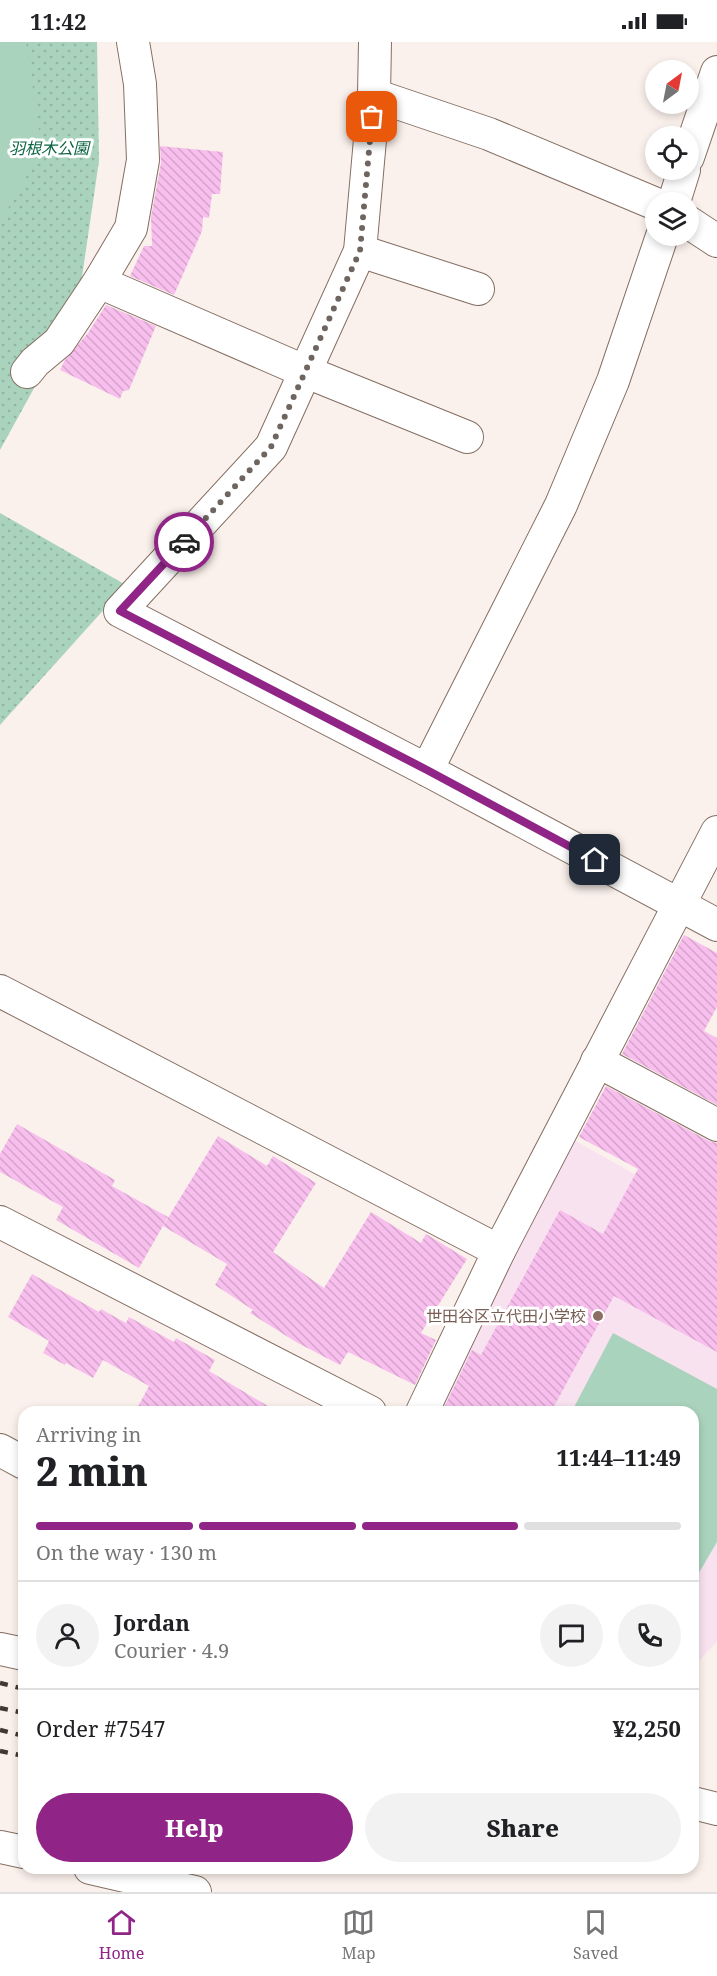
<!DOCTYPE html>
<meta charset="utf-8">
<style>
body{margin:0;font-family:"Noto Serif","Noto Sans JP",serif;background:#f2f2f2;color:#202124;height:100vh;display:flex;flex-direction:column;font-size:22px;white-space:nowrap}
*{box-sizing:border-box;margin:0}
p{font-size:20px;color:#757577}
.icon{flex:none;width:33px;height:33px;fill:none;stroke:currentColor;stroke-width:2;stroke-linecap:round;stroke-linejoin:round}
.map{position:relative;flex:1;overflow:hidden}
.drawer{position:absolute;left:18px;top:1364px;width:681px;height:468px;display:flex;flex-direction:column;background:#fff;border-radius:18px;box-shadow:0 3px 9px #0003}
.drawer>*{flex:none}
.needle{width:39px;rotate:32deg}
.buttons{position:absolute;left:645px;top:18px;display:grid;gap:12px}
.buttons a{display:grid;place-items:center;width:54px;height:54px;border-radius:50%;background:#fff;box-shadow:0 3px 9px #0003;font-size:30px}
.pin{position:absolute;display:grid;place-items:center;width:51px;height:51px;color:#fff;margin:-26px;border-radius:12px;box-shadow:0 3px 9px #0006}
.courier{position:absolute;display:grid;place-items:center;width:60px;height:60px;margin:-30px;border:4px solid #902487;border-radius:50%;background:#fff;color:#222;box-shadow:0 2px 8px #0007}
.head em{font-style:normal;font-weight:800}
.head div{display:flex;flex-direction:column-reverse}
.head{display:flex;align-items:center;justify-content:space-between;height:102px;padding:0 18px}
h1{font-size:39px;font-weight:800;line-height:45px}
.bar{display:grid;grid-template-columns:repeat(4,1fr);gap:9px 6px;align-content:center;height:72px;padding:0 18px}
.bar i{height:8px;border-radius:4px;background:#e0e0e0}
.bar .active{background:#902487}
.bar p{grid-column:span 4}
.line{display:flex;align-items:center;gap:15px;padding:0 18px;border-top:2px solid #e0e0e0}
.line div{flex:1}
.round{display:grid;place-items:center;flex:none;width:63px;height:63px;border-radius:32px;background:#f2f2f2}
.primary-button{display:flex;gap:12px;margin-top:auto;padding:12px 18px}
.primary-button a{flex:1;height:69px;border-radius:36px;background:#902487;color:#fff;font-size:24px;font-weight:800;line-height:69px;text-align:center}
.primary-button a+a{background:#f2f2f2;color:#202124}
.status{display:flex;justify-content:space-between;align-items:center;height:42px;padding:0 30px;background:#fff;direction:ltr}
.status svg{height:16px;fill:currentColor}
.tab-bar{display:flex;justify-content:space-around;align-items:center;height:84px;border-top:2px solid #e0e0e0;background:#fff;font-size:16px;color:#757577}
.tab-bar a{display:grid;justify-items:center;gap:3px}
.tab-bar .active{color:#902487}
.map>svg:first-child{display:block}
</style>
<div class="status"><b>11:42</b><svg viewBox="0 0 49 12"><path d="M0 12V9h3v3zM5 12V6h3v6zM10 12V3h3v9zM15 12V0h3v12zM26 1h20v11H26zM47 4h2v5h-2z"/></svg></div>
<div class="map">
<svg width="717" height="1850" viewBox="0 0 717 1850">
<defs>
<pattern id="green-dots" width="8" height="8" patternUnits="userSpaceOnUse" patternTransform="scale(1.5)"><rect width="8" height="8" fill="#aad3bd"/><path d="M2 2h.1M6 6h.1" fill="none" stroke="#92b5a2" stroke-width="1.8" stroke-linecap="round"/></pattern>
<pattern id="building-back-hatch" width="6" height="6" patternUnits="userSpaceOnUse" patternTransform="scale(1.5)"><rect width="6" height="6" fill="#f8bfee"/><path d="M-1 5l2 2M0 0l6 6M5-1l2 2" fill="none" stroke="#d4a4cb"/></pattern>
</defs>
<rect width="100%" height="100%" fill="#fbf1ec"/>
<path fill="#f9e2f0" d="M 572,1097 L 717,1178 L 717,1599 L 693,1626 L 693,1370 L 430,1370 Z"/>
<g fill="url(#green-dots)">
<path d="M 0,0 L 97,0 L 99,119 L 82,235 L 27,330 L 38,339 L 0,408 Z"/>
<path d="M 0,471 L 126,543 L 0,683 Z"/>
</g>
<g fill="#aad3bd">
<path d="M 0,0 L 26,0 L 42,108 L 0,180 Z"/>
<path d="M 613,1291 L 717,1347 L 717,1500 L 693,1541 L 693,1370 L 572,1369 Z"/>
</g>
<g fill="url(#building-back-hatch)">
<path d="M 160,104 L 223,110 L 220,152 L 212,152 L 209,176 L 203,175 L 202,189 L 174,253 L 130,234 L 144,204 L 152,204 L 151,175 L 161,121 Z"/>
<path d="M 106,263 L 156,284 L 129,348 L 123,349 L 120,357 L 60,328 L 65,318 L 88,291 Z"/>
<path d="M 684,893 L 717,911 L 717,965 L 704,989 L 717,996 L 717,1063 L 622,1012 Z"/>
<path d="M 606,1044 L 709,1099 L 717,1101 L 717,1310 L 614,1254 L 551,1370 L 442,1370 L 472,1308 L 481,1313 L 560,1168 L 603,1192 L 638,1127 L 579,1095 Z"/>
<path d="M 17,1082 L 115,1138 L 112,1144 L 168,1175 L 139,1226 L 56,1178 L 63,1165 L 0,1130 L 0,1112 Z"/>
<path d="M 218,1094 L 267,1124 L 273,1114 L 316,1141 L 273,1210 L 324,1246 L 371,1170 L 421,1201 L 426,1192 L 467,1217 L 421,1291 L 436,1298 L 415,1343 L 348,1310 L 340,1323 L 296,1300 L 250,1271 L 253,1268 L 215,1243 L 227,1222 L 163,1184 Z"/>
<path d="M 32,1232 L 99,1270 L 101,1267 L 126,1281 L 129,1275 L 174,1300 L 176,1296 L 215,1318 L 209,1329 L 278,1370 L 135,1370 L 149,1344 L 103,1318 L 93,1336 L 66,1321 L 65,1323 L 43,1311 L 49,1299 L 8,1275 Z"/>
</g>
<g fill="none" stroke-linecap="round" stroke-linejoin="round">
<defs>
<g id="minor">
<path d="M 375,0 L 374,53 L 360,209 L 271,405 L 120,569 L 427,728 L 717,883"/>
<path d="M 374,53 L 489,92 L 656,162"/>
<path d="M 688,115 L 717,30"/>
<path d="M 674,160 L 684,128"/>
<path d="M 688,180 L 717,199"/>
<path d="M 360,209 L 478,247"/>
<path d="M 99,240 L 304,329 L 467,395"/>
<path d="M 27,330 L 35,320 L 59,300 L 99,240 L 131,186 L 143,118 L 140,42 L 133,0"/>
<path d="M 427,728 L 561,463 L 613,339 L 662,194"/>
<path d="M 0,949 L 499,1209"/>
<path d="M 597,1019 L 717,1083"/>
<path d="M 0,1180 L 370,1370"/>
<path d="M 422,1370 L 499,1209 L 717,790"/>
<path d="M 0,1408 L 24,1421"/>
<path d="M 0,1607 L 24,1612"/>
<path d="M 693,1761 L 717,1767"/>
<path d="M 0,1805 L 24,1810"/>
<path d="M 90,1826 L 195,1850"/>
</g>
</defs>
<use href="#minor" stroke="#846e62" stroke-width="34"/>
<use href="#minor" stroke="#fff" stroke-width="32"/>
<g stroke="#423833" stroke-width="4.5" stroke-dasharray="8 8" stroke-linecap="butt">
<path d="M 0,1641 L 24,1647"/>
<path d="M 0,1666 L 24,1671"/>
<path d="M 0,1688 L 24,1694"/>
<path d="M 0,1709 L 24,1714"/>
</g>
</g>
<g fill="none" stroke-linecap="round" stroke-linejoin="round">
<path stroke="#6f6560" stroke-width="6" stroke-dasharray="0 10.8" d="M 184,500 L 271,405 L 360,209 L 372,75"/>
<path stroke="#902487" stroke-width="8" d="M 184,500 L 120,569 L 427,728 L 595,818"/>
</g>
<circle fill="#8d6e63" stroke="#fff" stroke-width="2" cx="598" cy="1274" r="6"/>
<g text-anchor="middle" stroke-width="6" stroke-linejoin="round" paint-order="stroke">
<g font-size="16" font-style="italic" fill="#0d6544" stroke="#fff">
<text x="49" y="112">羽根木公園</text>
</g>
<g font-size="16" fill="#785e54" stroke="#fff" text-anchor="end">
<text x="586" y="1280">世田谷区立代田小学校</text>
</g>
</g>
</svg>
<div class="buttons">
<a><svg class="needle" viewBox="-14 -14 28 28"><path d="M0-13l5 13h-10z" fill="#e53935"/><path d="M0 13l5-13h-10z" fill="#757577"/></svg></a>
<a><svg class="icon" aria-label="locate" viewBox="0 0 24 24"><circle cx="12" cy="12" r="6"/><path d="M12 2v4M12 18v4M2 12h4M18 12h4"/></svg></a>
<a><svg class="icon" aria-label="layers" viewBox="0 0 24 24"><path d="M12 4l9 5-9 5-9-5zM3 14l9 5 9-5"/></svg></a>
</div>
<div class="pin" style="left:372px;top:75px;background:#ea580c"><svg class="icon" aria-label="bag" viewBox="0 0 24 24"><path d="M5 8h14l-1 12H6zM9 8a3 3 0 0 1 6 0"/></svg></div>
<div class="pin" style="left:595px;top:818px;background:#1f2937"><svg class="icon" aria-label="home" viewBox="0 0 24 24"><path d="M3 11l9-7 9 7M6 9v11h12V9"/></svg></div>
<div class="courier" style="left:184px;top:500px"><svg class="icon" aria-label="car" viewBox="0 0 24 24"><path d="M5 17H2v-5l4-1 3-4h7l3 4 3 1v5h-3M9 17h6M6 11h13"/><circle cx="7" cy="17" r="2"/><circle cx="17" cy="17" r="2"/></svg></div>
<section class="drawer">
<div class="head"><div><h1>2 min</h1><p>Arriving in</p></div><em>11:44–11:49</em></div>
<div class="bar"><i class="active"></i><i class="active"></i><i class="active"></i><i></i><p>On the way · 130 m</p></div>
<div class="line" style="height:108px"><a class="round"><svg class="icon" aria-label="person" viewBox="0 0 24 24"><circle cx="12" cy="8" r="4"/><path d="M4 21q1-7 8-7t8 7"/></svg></a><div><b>Jordan</b><p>Courier · 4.9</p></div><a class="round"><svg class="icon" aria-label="chat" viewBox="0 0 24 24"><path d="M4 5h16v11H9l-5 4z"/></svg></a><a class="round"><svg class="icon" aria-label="phone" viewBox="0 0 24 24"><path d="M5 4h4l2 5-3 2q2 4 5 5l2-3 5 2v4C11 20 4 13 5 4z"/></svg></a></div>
<div class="line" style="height:78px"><div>Order #7547</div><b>¥2,250</b></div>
<div class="primary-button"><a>Help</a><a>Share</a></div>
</section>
</div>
<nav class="tab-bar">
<a class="active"><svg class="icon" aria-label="home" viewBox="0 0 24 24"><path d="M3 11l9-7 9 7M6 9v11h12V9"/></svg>Home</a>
<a><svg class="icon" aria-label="map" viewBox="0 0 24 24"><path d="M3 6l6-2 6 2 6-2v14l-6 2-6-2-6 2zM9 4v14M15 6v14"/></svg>Map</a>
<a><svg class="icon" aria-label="saved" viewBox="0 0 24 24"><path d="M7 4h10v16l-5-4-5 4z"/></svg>Saved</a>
</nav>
